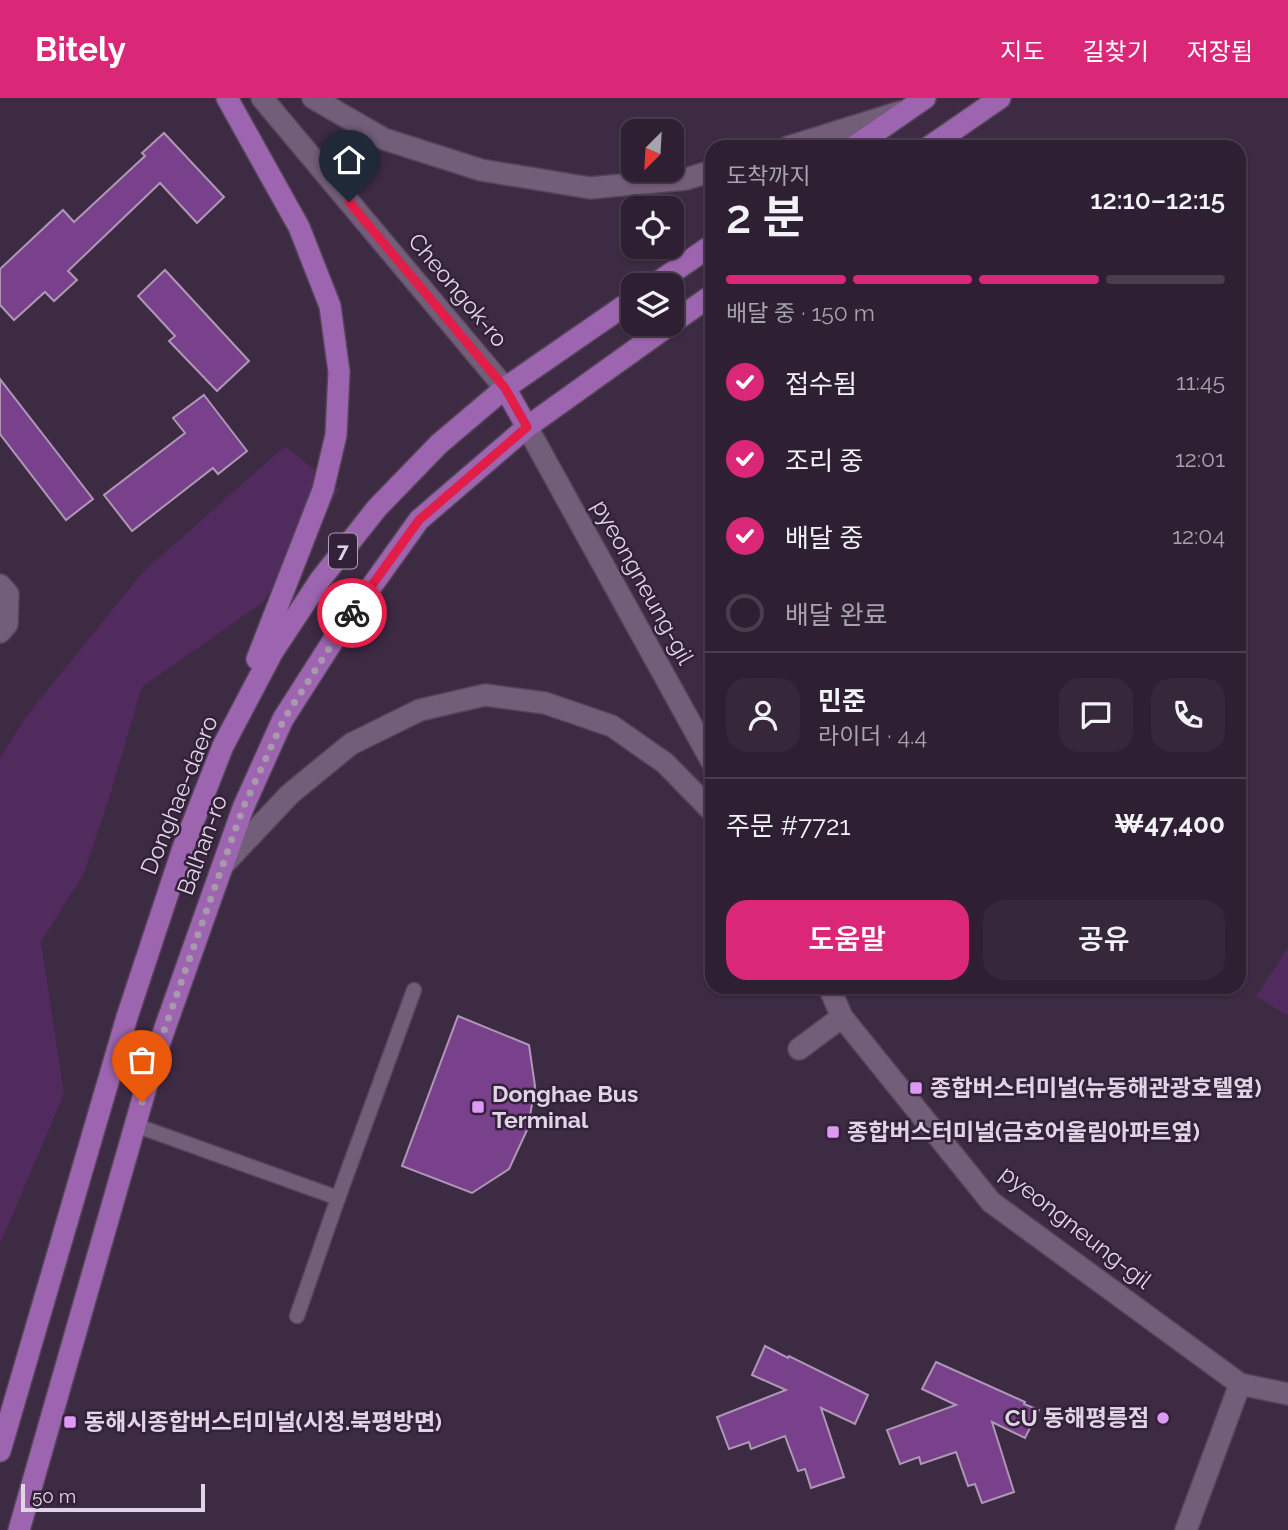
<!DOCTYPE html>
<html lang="ko">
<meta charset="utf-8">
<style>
body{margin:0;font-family:Raleway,"Noto Sans KR",sans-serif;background:#36283a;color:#f1f3f6;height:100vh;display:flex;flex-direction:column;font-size:26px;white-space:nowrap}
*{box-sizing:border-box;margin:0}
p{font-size:23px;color:#a7a3ac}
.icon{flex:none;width:38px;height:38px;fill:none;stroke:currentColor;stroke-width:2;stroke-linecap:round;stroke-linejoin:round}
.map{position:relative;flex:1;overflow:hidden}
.drawer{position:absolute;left:705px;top:42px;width:541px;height:854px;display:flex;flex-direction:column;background:#2e2032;border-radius:21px;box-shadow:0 2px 5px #0004,0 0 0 2px #493e4d}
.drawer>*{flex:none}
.needle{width:46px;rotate:204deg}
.buttons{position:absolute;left:621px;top:21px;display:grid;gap:14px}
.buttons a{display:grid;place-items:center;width:63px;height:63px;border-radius:14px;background:#2e2032;box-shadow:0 2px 5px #0004,0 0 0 2px #493e4d;font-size:35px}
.scale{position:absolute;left:21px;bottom:18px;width:184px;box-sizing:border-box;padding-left:7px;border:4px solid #e1d5e5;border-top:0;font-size:19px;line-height:24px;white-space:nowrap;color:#e1d5e5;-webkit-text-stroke:5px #332039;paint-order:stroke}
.pin{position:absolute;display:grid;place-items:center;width:60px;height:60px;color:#fff;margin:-72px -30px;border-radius:50% 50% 50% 0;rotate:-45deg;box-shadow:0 0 7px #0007}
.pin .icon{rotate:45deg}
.courier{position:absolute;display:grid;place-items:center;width:70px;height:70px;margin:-35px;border:5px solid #e11d48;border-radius:50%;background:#fff;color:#222;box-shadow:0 2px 9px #0007}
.summary em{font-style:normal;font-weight:600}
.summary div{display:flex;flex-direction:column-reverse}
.summary{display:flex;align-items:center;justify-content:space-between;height:119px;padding:0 21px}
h1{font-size:46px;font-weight:600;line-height:52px}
.bar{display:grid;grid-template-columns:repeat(4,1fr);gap:10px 7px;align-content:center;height:84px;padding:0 21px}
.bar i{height:9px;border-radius:5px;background:#493e4d}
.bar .selected{background:#db2777}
.bar p{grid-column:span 4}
.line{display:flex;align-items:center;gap:18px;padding:0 21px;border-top:2px solid #493e4d}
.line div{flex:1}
.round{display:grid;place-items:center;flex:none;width:74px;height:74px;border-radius:21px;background:#36283a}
ol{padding:0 21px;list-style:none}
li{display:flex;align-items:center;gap:21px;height:77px}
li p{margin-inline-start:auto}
li .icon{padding:7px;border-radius:50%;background:#db2777;color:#fff;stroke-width:4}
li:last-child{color:#a7a3ac}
li i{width:38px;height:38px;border:4px solid #493e4d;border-radius:50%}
.button{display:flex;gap:14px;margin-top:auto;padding:14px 21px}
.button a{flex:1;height:80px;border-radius:21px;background:#db2777;color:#fff;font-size:28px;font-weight:600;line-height:80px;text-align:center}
.button a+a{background:#36283a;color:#f1f3f6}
header{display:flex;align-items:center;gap:42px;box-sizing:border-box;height:98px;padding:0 35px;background:#db2777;color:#fff}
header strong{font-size:33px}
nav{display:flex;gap:38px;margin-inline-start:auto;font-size:24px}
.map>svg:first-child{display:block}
</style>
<header>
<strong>Bitely</strong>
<nav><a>지도</a><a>길찾기</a><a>저장됨</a></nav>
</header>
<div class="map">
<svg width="1288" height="1432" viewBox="0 0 1288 1432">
<rect width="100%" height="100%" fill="#3d2a43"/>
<g fill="#512a5e">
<path d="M 285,348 L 339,392 L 263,504 L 142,589 L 107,707 L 84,775 L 41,844 L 64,996 L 0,1146 L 0,660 L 25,620 L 142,475 Z"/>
<path d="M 1288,850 L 1288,918 L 1256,898 Z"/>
</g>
<g fill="#79418b" stroke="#ae98b6" stroke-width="2">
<path d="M 164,35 L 224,99 L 197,125 L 160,85 L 68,173 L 77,182 L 54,203 L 45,194 L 14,222 L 0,207 L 0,171 L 63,112 L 74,124 L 145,58 L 142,55 Z"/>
<path d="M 165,172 L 249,263 L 217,293 L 169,243 L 175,238 L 138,198 Z"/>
<path d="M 0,281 L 93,401 L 66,422 L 0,336 Z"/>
<path d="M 204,297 L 247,353 L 218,376 L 213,370 L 132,433 L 104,397 L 185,335 L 173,320 Z"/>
<path d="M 458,918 L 529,947 L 535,988 L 528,1030 L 509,1071 L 472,1095 L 402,1068 Z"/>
<path d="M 765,1248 L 788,1260 L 789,1258 L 868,1297 L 855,1326 L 821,1310 L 844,1379 L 811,1390 L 805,1371 L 798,1373 L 785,1338 L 751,1351 L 749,1344 L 729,1351 L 717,1319 L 786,1292 L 752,1277 Z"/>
<path d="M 936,1264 L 1025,1304 L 1024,1306 L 1039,1312 L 1025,1340 L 992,1324 L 1014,1394 L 982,1405 L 975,1386 L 968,1388 L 956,1354 L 921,1366 L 919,1359 L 900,1366 L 887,1332 L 956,1307 L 922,1291 Z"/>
</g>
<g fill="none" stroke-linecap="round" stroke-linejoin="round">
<defs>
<g id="service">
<path d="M 135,1027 L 338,1100 L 414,892"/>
<path d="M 297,1218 L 338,1100"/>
</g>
<g id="minor">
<path d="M 0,487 L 8,496 L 7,526 L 0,534"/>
<path d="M 799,951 L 842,919"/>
<path d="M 1186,1432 L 1240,1286 L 1288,1296"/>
</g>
<g id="tertiary">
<path d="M 262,0 L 505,290"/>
<path d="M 313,0 L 384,41 L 481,72 L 590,90 L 686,81 L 712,73"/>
<path d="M 788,49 L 900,14"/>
<path d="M 527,329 L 712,664"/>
<path d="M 223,767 L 290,696 L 351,646 L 420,612 L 485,597 L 545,605 L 612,628 L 665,665 L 712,713"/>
<path d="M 829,889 L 842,919 L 991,1104 L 1240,1286"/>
</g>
<g id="primary">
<path d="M 227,0 L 299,129 L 330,208 L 339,274 L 336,337 L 323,392 L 257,561"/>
<path d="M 854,49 L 925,0"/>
<path d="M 929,49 L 1000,0"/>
<path d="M 654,187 L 712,147"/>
<path d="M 672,225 L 712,197"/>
<path d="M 505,290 L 527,329"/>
<path d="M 0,1353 L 127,919 L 183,750 L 223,648 L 272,555 L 320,482 L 377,410 L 439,346 L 505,290 L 634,201"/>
<path d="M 19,1432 L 155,958 L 243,710 L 283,621 L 338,535 L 419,422 L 527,329 L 671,226"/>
</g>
</defs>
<use href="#service" stroke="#55455a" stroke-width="17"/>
<use href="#minor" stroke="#55455a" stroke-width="24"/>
<use href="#tertiary" stroke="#55455a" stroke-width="24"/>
<use href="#primary" stroke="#55455a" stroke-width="24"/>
<use href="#service" stroke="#735e7a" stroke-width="14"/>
<use href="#minor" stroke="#735e7a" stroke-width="21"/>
<use href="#tertiary" stroke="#735e7a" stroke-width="21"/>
<use href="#primary" stroke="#9d65af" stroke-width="21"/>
</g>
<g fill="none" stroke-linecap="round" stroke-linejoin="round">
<path stroke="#a899ac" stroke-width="7" stroke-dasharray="0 12.6" d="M 142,1004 L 155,958 L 243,710 L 284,621 L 352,515"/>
<path stroke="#e11d48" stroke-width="9" d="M 349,104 L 505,290 L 527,329 L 419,422 L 352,515"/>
</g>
<g fill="#dd99f4" stroke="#332039" stroke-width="2.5">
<rect x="909" y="983" width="14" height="14" rx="3.5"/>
<rect x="471" y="1002" width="14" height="14" rx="3.5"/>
<rect x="826" y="1027" width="14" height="14" rx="3.5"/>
<circle cx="1163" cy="1320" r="7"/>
<rect x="63" y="1317" width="14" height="14" rx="3.5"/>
</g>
<g text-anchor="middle" stroke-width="5" stroke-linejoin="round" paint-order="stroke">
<rect fill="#332039" stroke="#ad9fb1" stroke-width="2" x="329" y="435.5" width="28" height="35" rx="5"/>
<g font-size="21" font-weight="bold" fill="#e1d5e5">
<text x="343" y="460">7</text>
</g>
<g font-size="23" fill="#e1d5e5" stroke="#332039">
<text transform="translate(458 192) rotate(50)" y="8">Cheongok-ro</text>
<text transform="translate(643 484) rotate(61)" y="8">pyeongneung-gil</text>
<text transform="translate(179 697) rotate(-68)" y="8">Donghae-daero</text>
<text transform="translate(202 747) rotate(-70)" y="8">Balhan-ro</text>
<text transform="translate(1076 1129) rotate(38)" y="8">pyeongneung-gil</text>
</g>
<g font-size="23" font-weight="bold" fill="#e1d5e5" stroke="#332039" text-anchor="start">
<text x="930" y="998">종합버스터미널(뉴동해관광호텔옆)</text>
<text x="492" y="1004">Donghae Bus<tspan x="492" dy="26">Terminal</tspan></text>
<text x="847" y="1042">종합버스터미널(금호어울림아파트옆)</text>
<text x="1149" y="1328" text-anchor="end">CU 동해평릉점</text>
<text x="84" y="1332">동해시종합버스터미널(시청.북평방면)</text>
</g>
</g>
</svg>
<div class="buttons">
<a><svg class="needle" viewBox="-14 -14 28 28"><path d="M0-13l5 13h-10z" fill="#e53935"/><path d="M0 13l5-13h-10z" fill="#a7a3ac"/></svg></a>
<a><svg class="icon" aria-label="locate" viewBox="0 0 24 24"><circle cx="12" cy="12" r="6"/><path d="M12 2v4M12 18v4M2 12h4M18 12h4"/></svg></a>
<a><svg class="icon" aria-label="layers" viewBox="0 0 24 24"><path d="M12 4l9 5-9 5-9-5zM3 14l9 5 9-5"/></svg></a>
</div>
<div class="scale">50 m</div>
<div class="pin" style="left:142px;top:1004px;background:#ea580c"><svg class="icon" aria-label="bag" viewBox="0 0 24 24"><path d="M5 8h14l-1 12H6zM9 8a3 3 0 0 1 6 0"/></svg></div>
<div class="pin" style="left:349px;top:104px;background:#1f2937"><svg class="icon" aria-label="home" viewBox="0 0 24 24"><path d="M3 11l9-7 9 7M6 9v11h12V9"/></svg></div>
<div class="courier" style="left:352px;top:515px"><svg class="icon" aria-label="bike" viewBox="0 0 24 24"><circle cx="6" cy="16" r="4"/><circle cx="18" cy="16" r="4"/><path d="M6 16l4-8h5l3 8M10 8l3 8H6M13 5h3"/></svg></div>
<section class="drawer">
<div class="summary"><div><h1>2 분</h1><p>도착까지</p></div><em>12:10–12:15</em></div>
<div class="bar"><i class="selected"></i><i class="selected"></i><i class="selected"></i><i></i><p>배달 중 · 150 m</p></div>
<ol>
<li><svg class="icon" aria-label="check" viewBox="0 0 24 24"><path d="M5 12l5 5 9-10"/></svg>접수됨<p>11:45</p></li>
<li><svg class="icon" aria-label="check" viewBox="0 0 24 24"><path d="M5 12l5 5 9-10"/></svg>조리 중<p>12:01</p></li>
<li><svg class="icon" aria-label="check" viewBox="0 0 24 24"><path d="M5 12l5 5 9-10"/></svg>배달 중<p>12:04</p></li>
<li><i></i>배달 완료</li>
</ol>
<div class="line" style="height:126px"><a class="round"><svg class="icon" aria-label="person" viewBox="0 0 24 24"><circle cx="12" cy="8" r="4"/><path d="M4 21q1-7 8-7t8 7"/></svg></a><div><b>민준</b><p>라이더 · 4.4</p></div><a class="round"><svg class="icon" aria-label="chat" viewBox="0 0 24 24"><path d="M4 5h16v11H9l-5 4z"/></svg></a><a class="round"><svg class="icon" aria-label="phone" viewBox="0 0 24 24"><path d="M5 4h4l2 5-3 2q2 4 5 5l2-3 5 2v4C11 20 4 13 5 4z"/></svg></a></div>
<div class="line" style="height:91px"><div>주문 #7721</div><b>₩47,400</b></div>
<div class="button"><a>도움말</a><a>공유</a></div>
</section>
</div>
